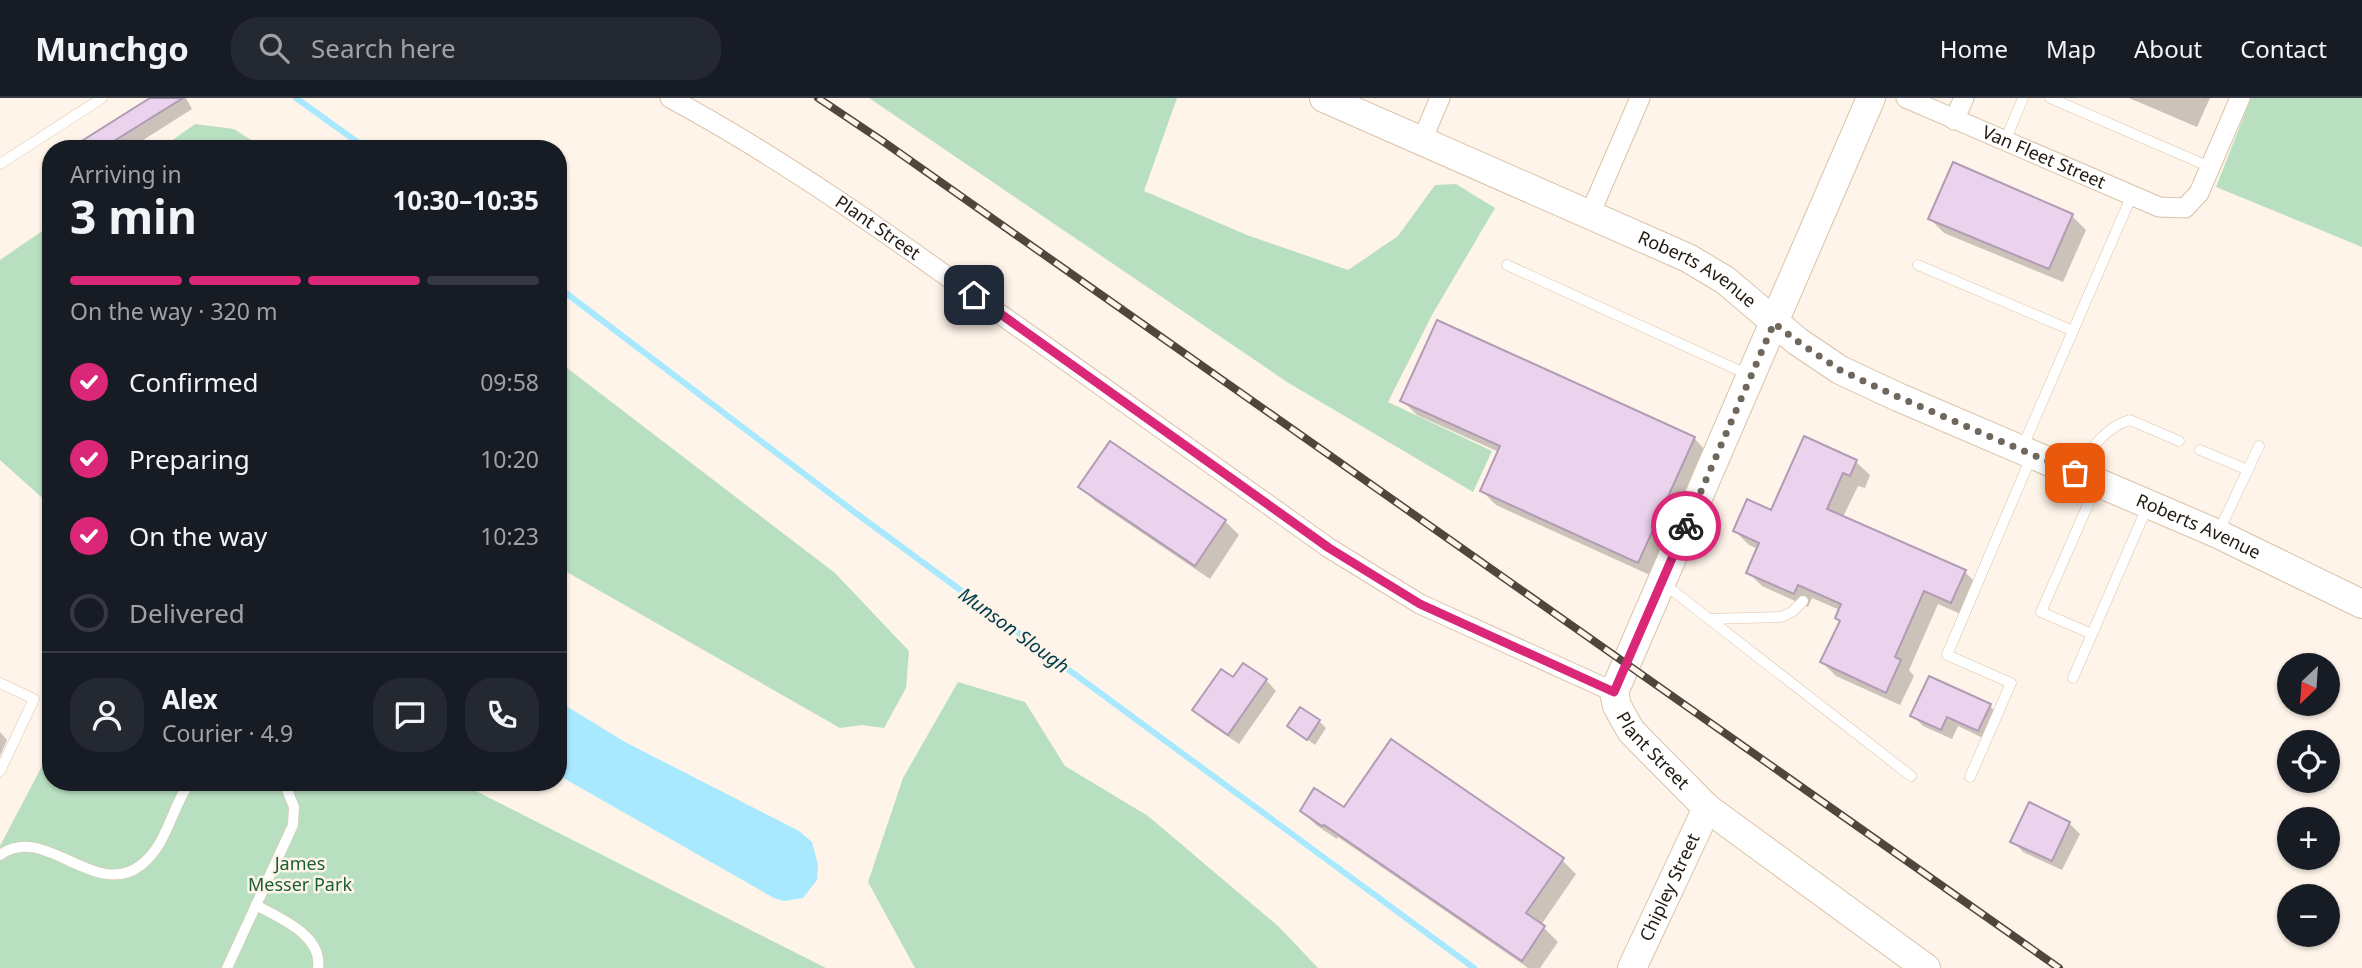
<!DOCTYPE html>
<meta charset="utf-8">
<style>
body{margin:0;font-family:"Noto Sans",sans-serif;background:#242831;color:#f1f3f6;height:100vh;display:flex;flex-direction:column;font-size:26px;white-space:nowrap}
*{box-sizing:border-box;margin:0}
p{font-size:23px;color:#9ea1a6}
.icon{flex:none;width:38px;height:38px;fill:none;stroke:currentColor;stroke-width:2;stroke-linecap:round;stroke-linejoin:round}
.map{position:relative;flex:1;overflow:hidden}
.panel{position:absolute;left:42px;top:42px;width:525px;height:651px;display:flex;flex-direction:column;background:#171b24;border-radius:28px;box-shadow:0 2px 5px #0004}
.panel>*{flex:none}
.needle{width:46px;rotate:205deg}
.buttons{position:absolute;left:2277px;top:555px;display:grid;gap:14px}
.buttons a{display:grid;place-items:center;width:63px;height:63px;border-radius:50%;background:#171b24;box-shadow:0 2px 5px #0004;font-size:35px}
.pin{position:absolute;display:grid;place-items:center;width:60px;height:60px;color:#fff;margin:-30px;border-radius:14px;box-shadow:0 4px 10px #0006}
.courier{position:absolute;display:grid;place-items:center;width:70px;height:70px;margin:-35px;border:5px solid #db2777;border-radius:50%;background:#fff;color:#222;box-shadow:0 2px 9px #0007}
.overview em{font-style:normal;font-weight:700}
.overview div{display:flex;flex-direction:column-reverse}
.overview{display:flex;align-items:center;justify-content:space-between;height:119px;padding:0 28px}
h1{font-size:46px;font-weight:700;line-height:52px}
.bar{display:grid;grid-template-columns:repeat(4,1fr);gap:10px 7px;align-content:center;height:84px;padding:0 28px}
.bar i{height:9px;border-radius:5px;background:#363941}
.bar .selected{background:#db2777}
.bar p{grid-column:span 4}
.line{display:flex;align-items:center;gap:18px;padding:0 28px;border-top:2px solid #363941}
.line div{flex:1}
.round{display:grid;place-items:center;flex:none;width:74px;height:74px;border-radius:28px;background:#242831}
ol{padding:0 28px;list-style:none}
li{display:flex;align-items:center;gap:21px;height:77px}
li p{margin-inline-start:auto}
li .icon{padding:7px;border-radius:50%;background:#db2777;color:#fff;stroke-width:4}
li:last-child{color:#9ea1a6}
li i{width:38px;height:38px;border:4px solid #363941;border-radius:50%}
header{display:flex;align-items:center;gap:42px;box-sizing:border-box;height:98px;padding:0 35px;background:#171b24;border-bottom:2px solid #363941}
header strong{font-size:33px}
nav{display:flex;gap:38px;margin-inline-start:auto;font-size:24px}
.search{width:490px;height:63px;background:#242831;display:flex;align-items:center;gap:18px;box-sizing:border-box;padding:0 24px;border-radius:28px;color:#9ea1a6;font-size:26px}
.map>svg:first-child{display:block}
</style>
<header>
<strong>Munchgo</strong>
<div class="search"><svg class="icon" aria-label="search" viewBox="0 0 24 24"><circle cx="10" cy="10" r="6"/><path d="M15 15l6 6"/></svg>Search here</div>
<nav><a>Home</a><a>Map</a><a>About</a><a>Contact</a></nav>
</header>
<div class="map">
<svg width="2362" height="870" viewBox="0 0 2362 870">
<rect width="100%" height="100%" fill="#fef4e9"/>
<g fill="#b9dfc1">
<path d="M 869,0 L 1177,0 L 1144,93 L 1247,137 L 1348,172 L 1398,138 L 1435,87 L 1456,86 L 1495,110 L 1432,217 L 1388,304 L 1492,353 L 1473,394 L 1287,284 Z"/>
<path d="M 2251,0 L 2362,0 L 2362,149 L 2216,89 Z"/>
<path d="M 195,26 L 234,31 L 265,51 L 160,51 Z"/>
<path d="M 51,127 L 51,412 L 48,405 L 0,362 L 0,162 Z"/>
<path d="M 558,263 L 835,475 L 909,553 L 906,590 L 884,630 L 862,627 L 840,630 L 558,469 Z"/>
<path d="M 51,577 L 51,637 L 45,636 L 46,583 Z"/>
<path d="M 958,584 L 1025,604 L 1065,668 L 1148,718 L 1279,829 L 1318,870 L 915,870 L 868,784 L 903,680 Z"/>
<path d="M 51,651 L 51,684 L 458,684 L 826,870 L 0,870 L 0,748 Z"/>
</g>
<path fill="#a9e9ff" d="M 558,603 L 625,644 L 799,733 L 812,744 L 818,767 L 817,782 L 803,800 L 784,803 L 774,800 L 558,677 Z"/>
<g fill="#0003">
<path d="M 153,0 L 186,0 L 192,11 L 129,51 L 72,51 Z"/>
<path d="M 2129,0 L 2210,0 L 2197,29 Z"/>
<path d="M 2072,118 L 2086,132 L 2063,184 L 1944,135 L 1930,121 Z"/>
<path d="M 1402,302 L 1694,340 L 1708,355 L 1652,478 L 1496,407 L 1482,393 L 1499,354 L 1417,317 Z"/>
<path d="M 1805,341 L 1856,364 L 1870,377 L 1865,390 L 1858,388 L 1843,419 L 1965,474 L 1979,488 L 1965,518 L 1938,506 L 1909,572 L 1914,578 L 1900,607 L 1836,578 L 1822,564 L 1841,524 L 1837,520 L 1840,512 L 1812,500 L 1808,509 L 1762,488 L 1748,474 L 1758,451 L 1749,447 L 1735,433 L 1772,414 Z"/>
<path d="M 1081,389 L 1225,423 L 1239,437 L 1210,481 L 1095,403 Z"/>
<path d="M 1233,582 L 1266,582 L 1276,593 L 1239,646 L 1205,623 L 1194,612 Z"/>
<path d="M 1990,608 L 2000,619 L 1989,643 L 1958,628 L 1952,641 L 1923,628 L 1912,617 Z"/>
<path d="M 1319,623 L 1326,630 L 1315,647 L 1290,628 Z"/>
<path d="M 0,634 L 7,642 L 0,658 Z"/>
<path d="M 1344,712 L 1562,762 L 1576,776 L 1541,827 L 1558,844 L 1540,870 L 1528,870 L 1338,739 L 1337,741 L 1316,727 L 1302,713 Z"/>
<path d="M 2069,725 L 2080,736 L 2062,772 L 2023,754 L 2013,743 Z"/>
</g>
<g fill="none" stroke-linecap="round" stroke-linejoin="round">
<g stroke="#a9e9ff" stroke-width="6">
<path d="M 296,0 L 367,51"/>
<path d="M 558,189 L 853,413 L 1474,870"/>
</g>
</g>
<g fill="#ebd3ee" stroke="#b29bb5" stroke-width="2">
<path d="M 150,0 L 183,0 L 101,51 L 69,51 Z"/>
<path d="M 1953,64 L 2073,116 L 2049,171 L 1928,121 Z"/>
<path d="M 1437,222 L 1695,339 L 1638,465 L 1480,393 L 1500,348 L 1400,303 Z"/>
<path d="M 1804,338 L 1857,362 L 1850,378 L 1843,375 L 1827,411 L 1966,472 L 1951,505 L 1924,493 L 1895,559 L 1901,562 L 1886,595 L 1820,564 L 1840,523 L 1835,520 L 1841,506 L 1798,487 L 1794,496 L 1746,475 L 1759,445 L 1733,433 L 1747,401 L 1771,412 Z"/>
<path d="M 1110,343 L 1226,422 L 1195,468 L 1078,389 Z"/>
<path d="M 1243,565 L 1267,581 L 1228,637 L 1192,612 L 1221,571 L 1233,579 Z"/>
<path d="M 1929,578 L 1991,606 L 1978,633 L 1947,619 L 1941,632 L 1910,618 Z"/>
<path d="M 1300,609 L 1320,622 L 1307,642 L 1287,628 Z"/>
<path d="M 1391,641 L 1564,760 L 1526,815 L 1545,828 L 1522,863 L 1324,727 L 1322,728 L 1300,713 L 1314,690 L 1344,709 Z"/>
<path d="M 2029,704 L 2070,724 L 2052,763 L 2010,744 Z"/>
</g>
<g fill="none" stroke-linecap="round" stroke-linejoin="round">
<defs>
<g id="lane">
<path d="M 2050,0 L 2210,69"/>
<path d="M 2005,43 L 2023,0"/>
<path d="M 0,66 L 102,0"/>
<path d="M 1507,167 L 1749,277"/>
<path d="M 1918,167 L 2073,233"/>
<path d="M 2023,348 L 2132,97"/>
<path d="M 2200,352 L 2248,372"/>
<path d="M 2078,372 C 2091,351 2105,329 2130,322 L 2179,343"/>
<path d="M 2219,433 L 2259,348"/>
<path d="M 1663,485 L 1911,678"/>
<path d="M 1710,521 L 1781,519 L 1792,514 L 1803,503"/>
<path d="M 2092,536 L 2041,514 L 2097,386"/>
<path d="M 2073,580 L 2148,407"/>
<path d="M 0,585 L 34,601 L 0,673"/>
<path d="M 1970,679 L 2011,585 L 1947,557 L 2032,357"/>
<path d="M 0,757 C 45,724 95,803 141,767 C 168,746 171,710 190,684"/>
<path d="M 256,807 C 279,820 323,837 318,870"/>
<path d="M 227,870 L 293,727 L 294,709 L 284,684"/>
</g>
<g id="street">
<path id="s1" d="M 670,0 C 785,62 891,138 997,214 C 1108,292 1218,371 1329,450 L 1420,506 L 1614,594"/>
<path id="s2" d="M 1906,0 L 2159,109 L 2185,110 L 2199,95 L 2240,0"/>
<path d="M 1954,22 L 1964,0"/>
<path d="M 1422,42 L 1440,0"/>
<path d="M 1590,116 L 1640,0"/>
</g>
<g id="secondary">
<path id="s3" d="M 1324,0 L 1688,160 L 1725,182 L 1797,243 L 1840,272 L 1898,299 L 2218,436 L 2362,506"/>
<path id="s4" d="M 1871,0 L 1614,594 L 1617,608 L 1631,633 L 1707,710 L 1926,870"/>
<path id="s5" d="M 1632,870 L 1707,710"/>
</g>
</defs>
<use href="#lane" stroke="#dac3a8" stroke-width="11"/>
<use href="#street" stroke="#dac3a8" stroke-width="21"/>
<use href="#secondary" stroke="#dac3a8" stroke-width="30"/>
<use href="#lane" stroke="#fff" stroke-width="10"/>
<use href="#street" stroke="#fff" stroke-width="19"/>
<use href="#secondary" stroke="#fff" stroke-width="28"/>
<defs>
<path id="rail" d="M 818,0 L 881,42 L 2059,870"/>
</defs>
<use href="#rail" stroke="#4f473c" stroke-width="8"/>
<use href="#rail" stroke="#fef4e9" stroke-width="5" stroke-dasharray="16" stroke-linecap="butt"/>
</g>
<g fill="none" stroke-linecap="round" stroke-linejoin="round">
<path stroke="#6f665c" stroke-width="7" stroke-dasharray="0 12.6" d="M 1686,428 L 1774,225 L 1797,243 L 1840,272 L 1898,299 L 2075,375"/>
<path stroke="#db2777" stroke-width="9" d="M 974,197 L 1329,450 L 1420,506 L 1614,594 L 1686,428"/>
</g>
<g text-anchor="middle" stroke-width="5" stroke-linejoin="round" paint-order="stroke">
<g font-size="18" fill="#221a10" stroke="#fef4e9">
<text dy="6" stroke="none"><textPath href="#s2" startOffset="150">Van Fleet Street</textPath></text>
<text dy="6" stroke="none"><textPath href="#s1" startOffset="245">Plant Street</textPath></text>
<text dy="6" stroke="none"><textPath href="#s3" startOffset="411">Roberts Avenue</textPath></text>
<text dy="6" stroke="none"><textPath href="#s3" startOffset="978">Roberts Avenue</textPath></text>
<text dy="6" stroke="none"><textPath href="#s4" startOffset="719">Plant Street</textPath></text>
<text dy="6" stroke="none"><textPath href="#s5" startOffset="89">Chipley Street</textPath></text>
</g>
<g font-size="18" fill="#186033" stroke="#fef4e9">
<text x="300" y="772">James<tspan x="300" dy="21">Messer Park</tspan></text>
</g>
<g font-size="19" font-style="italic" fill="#003b4a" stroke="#fef4e9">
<text transform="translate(1014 532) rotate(36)" y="7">Munson Slough</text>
</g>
</g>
</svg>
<div class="buttons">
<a><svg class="needle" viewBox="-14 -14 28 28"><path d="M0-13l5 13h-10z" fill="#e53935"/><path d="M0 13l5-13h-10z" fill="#9ea1a6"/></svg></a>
<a><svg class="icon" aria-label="locate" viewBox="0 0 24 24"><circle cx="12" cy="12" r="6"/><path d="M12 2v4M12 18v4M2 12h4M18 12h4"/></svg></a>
<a>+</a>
<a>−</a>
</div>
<div class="pin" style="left:2075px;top:375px;background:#ea580c"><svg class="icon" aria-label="bag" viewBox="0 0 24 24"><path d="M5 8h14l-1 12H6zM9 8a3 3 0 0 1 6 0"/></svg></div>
<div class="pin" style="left:974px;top:197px;background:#1f2937"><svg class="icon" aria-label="home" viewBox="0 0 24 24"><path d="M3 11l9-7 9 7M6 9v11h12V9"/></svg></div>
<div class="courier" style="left:1686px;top:428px"><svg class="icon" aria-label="bike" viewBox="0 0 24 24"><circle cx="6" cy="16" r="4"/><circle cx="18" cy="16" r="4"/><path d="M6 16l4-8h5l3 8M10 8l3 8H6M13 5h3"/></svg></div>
<section class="panel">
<div class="overview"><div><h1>3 min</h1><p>Arriving in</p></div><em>10:30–10:35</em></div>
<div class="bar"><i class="selected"></i><i class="selected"></i><i class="selected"></i><i></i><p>On the way · 320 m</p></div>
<ol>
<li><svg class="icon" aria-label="check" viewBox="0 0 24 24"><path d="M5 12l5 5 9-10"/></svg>Confirmed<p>09:58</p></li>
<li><svg class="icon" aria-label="check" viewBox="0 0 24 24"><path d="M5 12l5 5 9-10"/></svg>Preparing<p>10:20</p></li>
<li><svg class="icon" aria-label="check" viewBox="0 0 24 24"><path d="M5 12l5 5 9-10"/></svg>On the way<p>10:23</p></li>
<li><i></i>Delivered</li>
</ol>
<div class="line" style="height:126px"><a class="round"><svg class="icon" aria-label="person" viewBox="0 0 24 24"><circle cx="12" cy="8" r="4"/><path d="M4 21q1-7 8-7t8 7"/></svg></a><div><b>Alex</b><p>Courier · 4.9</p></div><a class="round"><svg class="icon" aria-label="chat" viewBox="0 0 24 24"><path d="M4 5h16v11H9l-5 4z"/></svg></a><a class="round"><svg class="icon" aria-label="phone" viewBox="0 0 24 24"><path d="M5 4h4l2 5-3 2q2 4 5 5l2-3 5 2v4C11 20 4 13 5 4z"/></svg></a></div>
</section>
</div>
